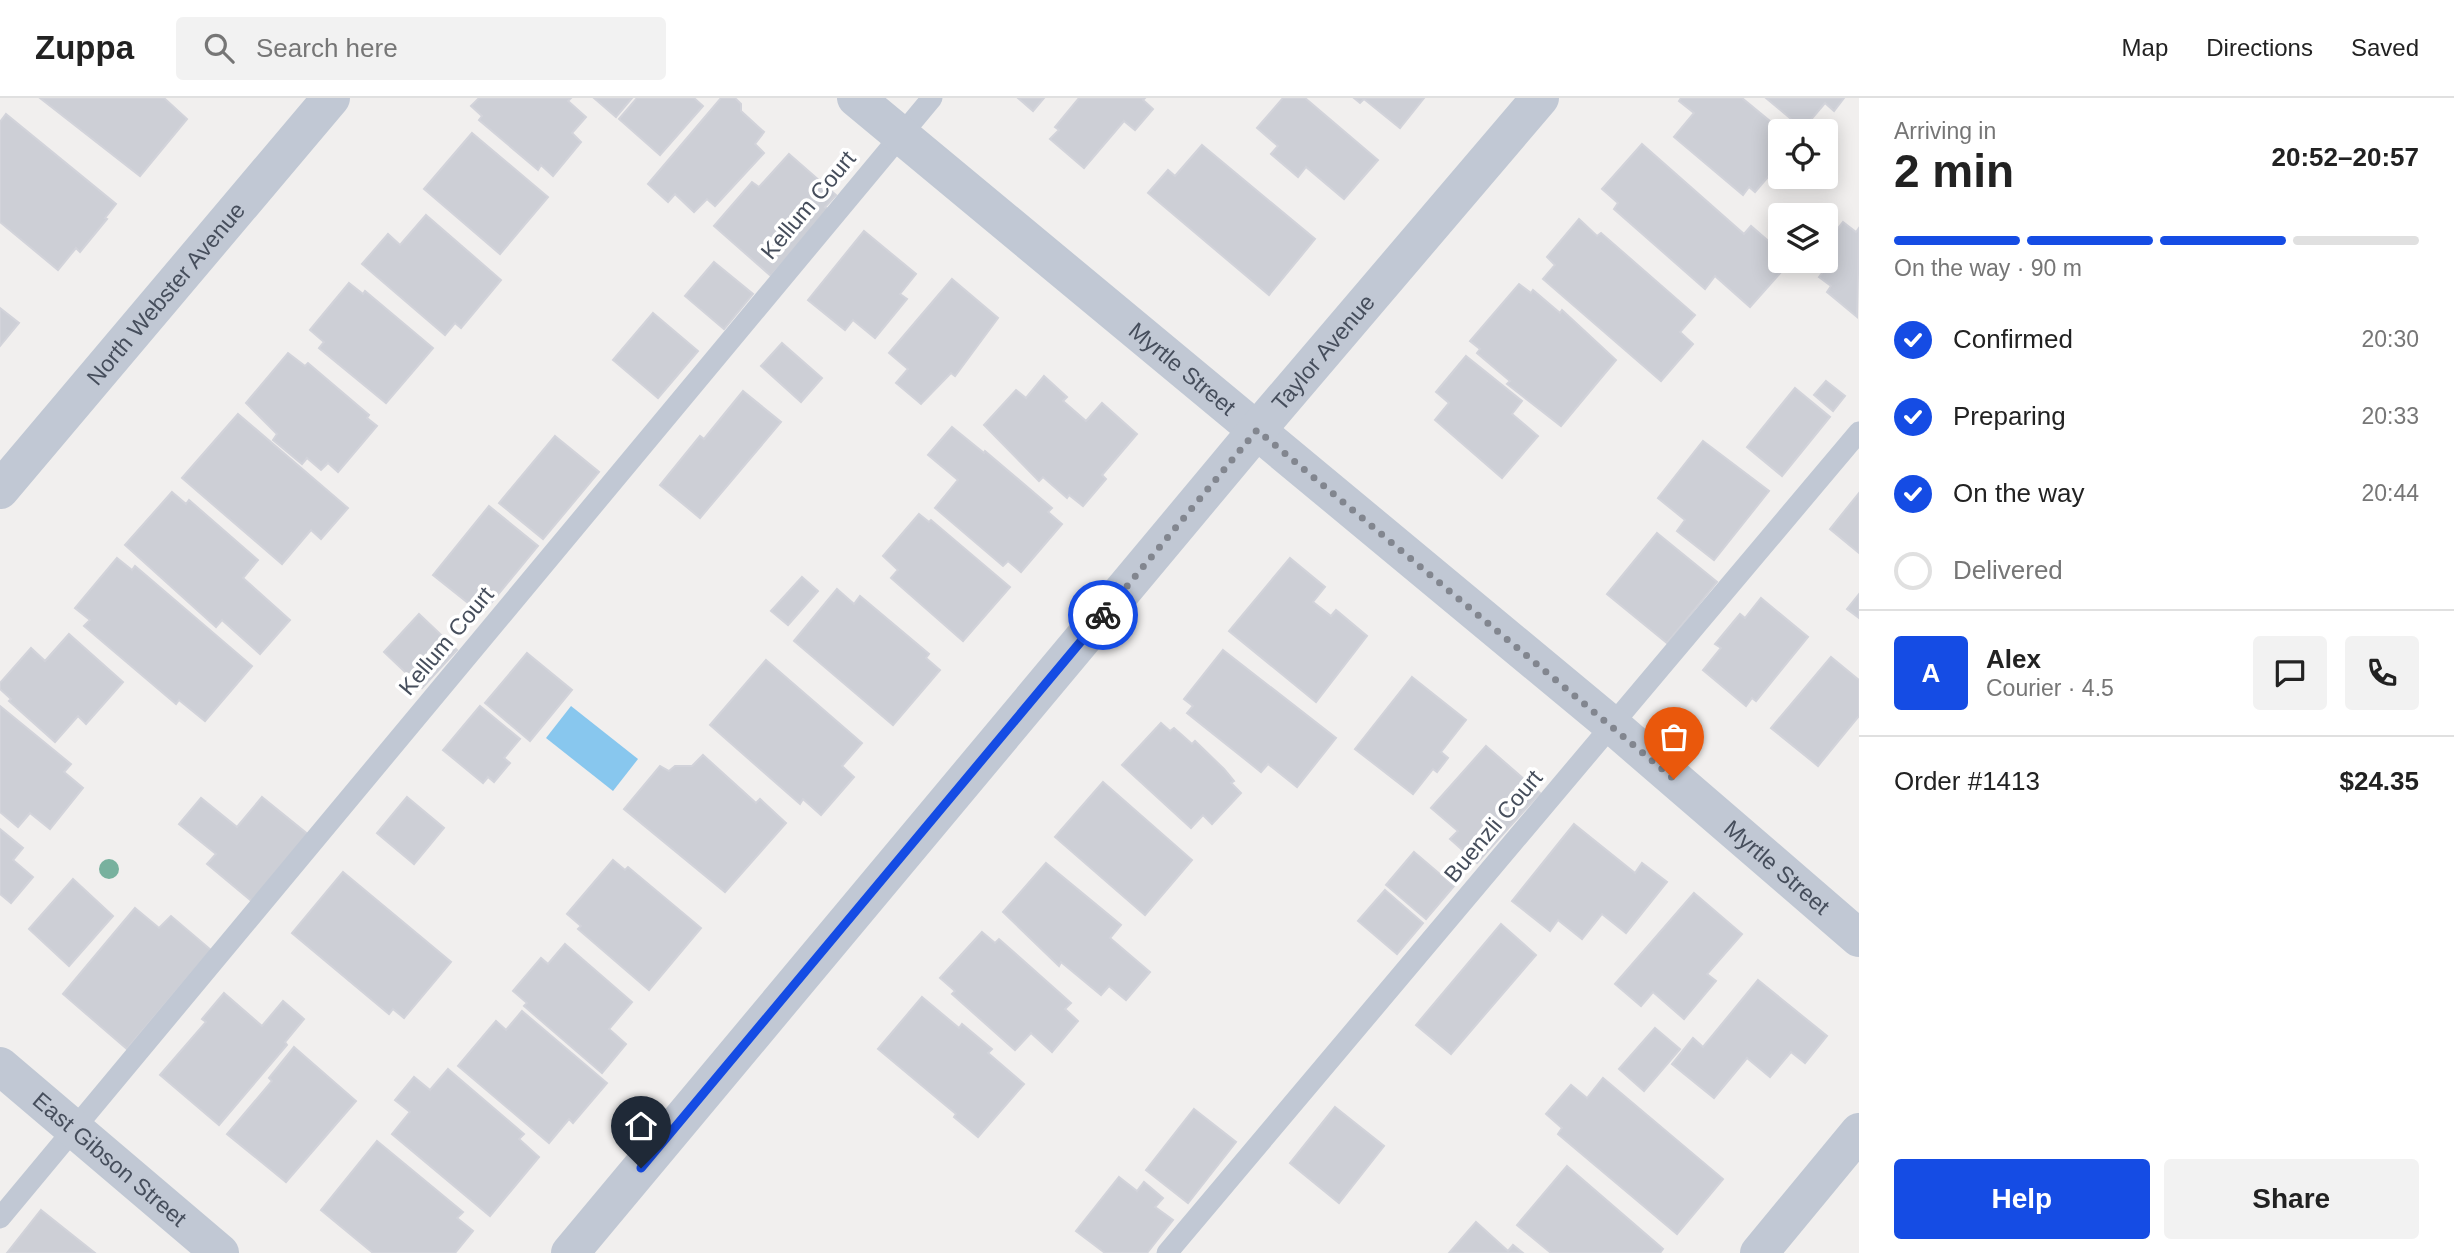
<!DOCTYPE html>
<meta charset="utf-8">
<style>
body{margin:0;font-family:Arial,sans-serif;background:#f2f2f2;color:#222;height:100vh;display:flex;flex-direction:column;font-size:26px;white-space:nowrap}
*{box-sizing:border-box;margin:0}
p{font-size:23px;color:#767676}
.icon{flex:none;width:38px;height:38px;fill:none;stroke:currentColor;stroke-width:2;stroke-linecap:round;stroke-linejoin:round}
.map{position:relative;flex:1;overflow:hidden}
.drawer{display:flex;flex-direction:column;background:#fff;width:595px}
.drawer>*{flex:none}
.buttons{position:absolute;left:1768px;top:21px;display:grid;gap:14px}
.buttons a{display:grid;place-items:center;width:70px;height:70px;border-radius:7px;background:#fff;box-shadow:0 4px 18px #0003;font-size:35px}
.pin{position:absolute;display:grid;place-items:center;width:60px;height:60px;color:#fff;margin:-72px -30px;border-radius:50% 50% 50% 0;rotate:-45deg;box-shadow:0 0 7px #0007}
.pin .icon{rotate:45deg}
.courier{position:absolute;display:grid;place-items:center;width:70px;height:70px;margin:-35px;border:5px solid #154ce4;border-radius:50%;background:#fff;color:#222;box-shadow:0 2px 9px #0007}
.overview em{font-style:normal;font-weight:600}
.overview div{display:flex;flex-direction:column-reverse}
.overview{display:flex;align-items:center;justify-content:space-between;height:119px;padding:0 35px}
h1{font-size:46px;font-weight:600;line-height:52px}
.bar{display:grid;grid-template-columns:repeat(4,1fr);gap:10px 7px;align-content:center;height:84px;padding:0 35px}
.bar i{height:9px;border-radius:5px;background:#e0e0e0}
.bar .current{background:#154ce4}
.bar p{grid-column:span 4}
.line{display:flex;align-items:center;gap:18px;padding:0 35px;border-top:2px solid #e0e0e0}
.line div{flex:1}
.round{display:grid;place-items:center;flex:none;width:74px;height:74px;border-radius:7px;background:#f2f2f2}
ol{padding:0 35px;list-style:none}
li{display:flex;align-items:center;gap:21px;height:77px}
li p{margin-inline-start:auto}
li .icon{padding:7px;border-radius:50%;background:#154ce4;color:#fff;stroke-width:4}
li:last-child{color:#767676}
li i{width:38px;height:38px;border:4px solid #e0e0e0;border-radius:50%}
.action{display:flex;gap:14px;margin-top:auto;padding:14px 35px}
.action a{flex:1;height:80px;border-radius:7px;background:#154ce4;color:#fff;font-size:28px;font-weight:600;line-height:80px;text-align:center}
.action a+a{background:#f2f2f2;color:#222}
header{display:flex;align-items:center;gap:42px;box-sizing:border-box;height:98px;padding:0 35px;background:#fff;border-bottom:2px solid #e0e0e0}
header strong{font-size:33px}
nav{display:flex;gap:38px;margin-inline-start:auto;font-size:24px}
.search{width:490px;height:63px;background:#f2f2f2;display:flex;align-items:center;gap:18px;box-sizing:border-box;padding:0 24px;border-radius:7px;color:#767676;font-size:26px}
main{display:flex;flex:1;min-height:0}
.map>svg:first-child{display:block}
</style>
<header>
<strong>Zuppa</strong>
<div class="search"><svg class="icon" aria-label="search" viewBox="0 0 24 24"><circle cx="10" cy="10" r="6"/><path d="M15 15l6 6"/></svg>Search here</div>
<nav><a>Map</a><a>Directions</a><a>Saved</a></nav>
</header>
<main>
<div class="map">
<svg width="1859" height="1155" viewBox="0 0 1859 1155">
<rect width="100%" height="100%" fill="#f1efee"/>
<path fill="#88c7ee" d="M 571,608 L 638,661 L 613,693 L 546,640 Z"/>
<g fill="#cdcfd6" stroke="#d2d3da" stroke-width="2">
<path d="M 40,0 L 164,0 L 187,21 L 140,78 Z"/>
<path d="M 479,0 L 571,0 L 568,3 L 586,19 L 572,35 L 581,44 L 553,78 L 541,67 L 538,72 L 479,22 L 482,18 L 471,8 Z"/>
<path d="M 594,0 L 632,0 L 616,19 Z"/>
<path d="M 637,0 L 694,0 L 703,8 L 660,57 L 619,21 Z"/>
<path d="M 721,0 L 735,0 L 741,6 L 741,13 L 764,34 L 755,46 L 764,55 L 715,108 L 707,101 L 694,114 L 675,96 L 668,104 L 648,86 Z"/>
<path d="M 1018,0 L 1044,0 L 1033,13 Z"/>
<path d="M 1079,0 L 1145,0 L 1143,2 L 1153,11 L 1135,32 L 1124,23 L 1084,70 L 1050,41 L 1059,32 L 1055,29 Z"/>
<path d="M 1283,0 L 1305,0 L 1378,62 L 1344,101 L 1306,69 L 1298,79 L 1271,56 L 1278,48 L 1257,30 Z"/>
<path d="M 1354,0 L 1424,0 L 1400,30 L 1364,1 L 1360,5 Z"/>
<path d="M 1681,0 L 1742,0 L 1782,33 L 1780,79 L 1792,79 L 1787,85 L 1773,73 L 1755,94 L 1749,89 L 1743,97 L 1674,39 L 1694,15 L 1679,3 Z"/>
<path d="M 1766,0 L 1844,0 L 1834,13 L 1825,5 L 1803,31 Z"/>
<path d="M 6,16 L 116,106 L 105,120 L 107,121 L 80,154 L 76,150 L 58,172 L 0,124 L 0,24 Z"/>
<path d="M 472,35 L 548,99 L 500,156 L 424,91 Z"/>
<path d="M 1642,46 L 1744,136 L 1751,128 L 1780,153 L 1780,163 L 1791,163 L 1750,209 L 1715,178 L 1705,191 L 1614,111 L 1618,105 L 1602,91 Z"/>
<path d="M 1202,47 L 1315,141 L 1269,197 L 1148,95 L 1168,72 L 1175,78 Z"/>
<path d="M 789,56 L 836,97 L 825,109 L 829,112 L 771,178 L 714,128 L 752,84 L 759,89 Z"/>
<path d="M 426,117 L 501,182 L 461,230 L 455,225 L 445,237 L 362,166 L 388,136 L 400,147 Z"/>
<path d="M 1579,121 L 1597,138 L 1601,135 L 1695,217 L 1680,234 L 1693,246 L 1661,283 L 1543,181 L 1555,167 L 1547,159 Z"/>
<path d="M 1843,124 L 1856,134 L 1859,130 L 1857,219 L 1827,194 L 1831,188 L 1819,179 L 1832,162 L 1825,157 L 1825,147 Z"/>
<path d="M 864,133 L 916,176 L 900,196 L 907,201 L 875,240 L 853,222 L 845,232 L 808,202 Z"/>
<path d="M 714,164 L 753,196 L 724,231 L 685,198 Z"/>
<path d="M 952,181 L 998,220 L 955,278 L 951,275 L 921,306 L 896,285 L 908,271 L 889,255 Z"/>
<path d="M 349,185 L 363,196 L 365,193 L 433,250 L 386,305 L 319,250 L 324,244 L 310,232 Z"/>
<path d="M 1519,186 L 1531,195 L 1533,192 L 1560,215 L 1562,212 L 1616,262 L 1561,328 L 1507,286 L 1510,283 L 1477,255 L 1480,251 L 1470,243 Z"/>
<path d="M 0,210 L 19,225 L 0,248 Z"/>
<path d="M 653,215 L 698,253 L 658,300 L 613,262 Z"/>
<path d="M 782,245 L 822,280 L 801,304 L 761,268 Z"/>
<path d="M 288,255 L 305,268 L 308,265 L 369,317 L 367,320 L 377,328 L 338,374 L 328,365 L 321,372 L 307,360 L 302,366 L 273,342 L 277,336 L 246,305 Z"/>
<path d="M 1466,258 L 1522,303 L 1512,316 L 1538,338 L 1502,380 L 1435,322 L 1449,305 L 1436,294 Z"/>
<path d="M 1044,278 L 1067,299 L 1063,303 L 1086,323 L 1102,305 L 1137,336 L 1102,377 L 1106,381 L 1083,408 L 1069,397 L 1067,400 L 1043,379 L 1039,383 L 984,327 L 1016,292 L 1026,300 Z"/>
<path d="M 1826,283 L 1845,298 L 1833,313 L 1814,297 Z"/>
<path d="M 1795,290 L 1830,319 L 1782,378 L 1747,349 Z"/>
<path d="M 743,293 L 781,324 L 700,420 L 660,387 L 700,338 L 704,341 Z"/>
<path d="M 238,316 L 348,410 L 321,441 L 311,432 L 282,466 L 182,380 Z"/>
<path d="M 952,329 L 984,355 L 985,353 L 1052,410 L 1048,414 L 1062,426 L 1021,474 L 1008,463 L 1003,468 L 935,410 L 958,382 L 928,357 Z"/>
<path d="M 555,338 L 599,374 L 543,441 L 499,405 Z"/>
<path d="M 1703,343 L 1769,393 L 1714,462 L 1677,433 L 1685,422 L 1658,400 Z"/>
<path d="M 172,394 L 186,406 L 189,402 L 258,462 L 243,480 L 290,522 L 260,556 L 222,522 L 216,529 L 125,447 Z"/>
<path d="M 1859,395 L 1859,455 L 1830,431 Z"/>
<path d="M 489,408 L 538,448 L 482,516 L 433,477 Z"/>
<path d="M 919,416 L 929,424 L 931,422 L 1010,489 L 963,543 L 891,480 L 898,472 L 883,458 Z"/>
<path d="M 1657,435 L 1717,484 L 1667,545 L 1607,496 Z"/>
<path d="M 117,460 L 132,472 L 135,468 L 252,568 L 205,623 L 179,602 L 176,606 L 84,528 L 90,522 L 75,510 Z"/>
<path d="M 1290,460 L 1325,489 L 1313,504 L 1331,518 L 1336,512 L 1367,538 L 1316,604 L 1229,533 Z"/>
<path d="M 802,479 L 818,493 L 788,527 L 771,513 Z"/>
<path d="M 837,491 L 854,506 L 860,498 L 929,556 L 926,560 L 940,572 L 893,627 L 794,543 Z"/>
<path d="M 1859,496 L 1859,520 L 1847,511 Z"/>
<path d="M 1761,500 L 1808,539 L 1756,603 L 1752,600 L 1746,608 L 1703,572 L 1721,550 L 1715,546 L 1740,516 L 1745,520 Z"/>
<path d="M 419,516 L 457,552 L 422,590 L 384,554 Z"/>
<path d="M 69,536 L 123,584 L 86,626 L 78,618 L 55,644 L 9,603 L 11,601 L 0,591 L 0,585 L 31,550 L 45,563 Z"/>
<path d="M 1223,552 L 1336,640 L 1297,689 L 1268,666 L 1261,674 L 1187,615 L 1193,608 L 1184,601 Z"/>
<path d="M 527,555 L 572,592 L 530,643 L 485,605 Z"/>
<path d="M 1831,559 L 1859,582 L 1859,618 L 1818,668 L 1771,630 Z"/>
<path d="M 766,562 L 862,645 L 842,668 L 854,679 L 821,717 L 803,701 L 800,706 L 710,627 Z"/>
<path d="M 1412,579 L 1466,622 L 1441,654 L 1448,660 L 1437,674 L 1433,671 L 1413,696 L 1355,651 Z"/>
<path d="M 0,608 L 71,666 L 64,674 L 83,690 L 50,731 L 30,715 L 18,729 L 0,714 Z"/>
<path d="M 480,608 L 520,641 L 504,660 L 510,665 L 494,684 L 488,679 L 483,685 L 443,652 Z"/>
<path d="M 1161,625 L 1170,633 L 1174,630 L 1192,646 L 1195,643 L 1224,671 L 1234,683 L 1231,685 L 1241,695 L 1212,726 L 1203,717 L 1191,730 L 1122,667 Z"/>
<path d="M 1486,648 L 1540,695 L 1477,765 L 1450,741 L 1458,733 L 1431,710 Z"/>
<path d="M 703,657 L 756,705 L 760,701 L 786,725 L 725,794 L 624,711 L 660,668 L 669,673 L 675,668 L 692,668 Z"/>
<path d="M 1103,684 L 1192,762 L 1145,817 L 1055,739 Z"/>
<path d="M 262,699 L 310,738 L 254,805 L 207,766 L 216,756 L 179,726 L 201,700 L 237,729 Z"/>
<path d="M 407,699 L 444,730 L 414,766 L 377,735 Z"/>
<path d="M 1574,726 L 1635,775 L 1642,765 L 1667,784 L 1626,835 L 1602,816 L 1582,841 L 1558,822 L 1550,833 L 1512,803 Z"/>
<path d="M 0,731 L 23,750 L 13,762 L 33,779 L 11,805 L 0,796 Z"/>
<path d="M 1414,754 L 1454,788 L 1426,821 L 1386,787 Z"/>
<path d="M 613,762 L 625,772 L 628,769 L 701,830 L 649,892 L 578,831 L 581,828 L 567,816 Z"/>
<path d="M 1046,765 L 1121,827 L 1110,840 L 1150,874 L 1126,902 L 1109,888 L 1101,897 L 1061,864 L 1059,868 L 1003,814 Z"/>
<path d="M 343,774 L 451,864 L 404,920 L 393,911 L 389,916 L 292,835 Z"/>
<path d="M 73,781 L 113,818 L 69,868 L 29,831 Z"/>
<path d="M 1385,792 L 1423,825 L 1397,856 L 1358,823 Z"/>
<path d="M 1694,795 L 1742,836 L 1707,876 L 1716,883 L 1684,921 L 1653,894 L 1641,908 L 1615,886 Z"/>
<path d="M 135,810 L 159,830 L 171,818 L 211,852 L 127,951 L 63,896 Z"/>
<path d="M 1501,826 L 1536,857 L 1451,956 L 1416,927 Z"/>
<path d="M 982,834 L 995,845 L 999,841 L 1071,905 L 1065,911 L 1078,923 L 1052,954 L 1031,935 L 1015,952 L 952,896 L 955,893 L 940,880 Z"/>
<path d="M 565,846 L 632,904 L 609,931 L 626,946 L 602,975 L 524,908 L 527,905 L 513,893 L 541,860 L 548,866 Z"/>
<path d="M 1758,882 L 1827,938 L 1805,965 L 1791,954 L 1770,979 L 1747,960 L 1714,1000 L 1672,966 L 1693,940 L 1703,949 Z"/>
<path d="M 224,895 L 262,928 L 283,903 L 304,921 L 285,944 L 287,947 L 219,1027 L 160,977 L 206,924 L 202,921 Z"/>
<path d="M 922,899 L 959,930 L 962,926 L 992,951 L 988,955 L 1024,986 L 978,1039 L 954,1019 L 956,1016 L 878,951 Z"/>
<path d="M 522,913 L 607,985 L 573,1025 L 569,1021 L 549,1045 L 458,968 L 496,923 L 506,932 Z"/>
<path d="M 1655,930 L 1680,951 L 1644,993 L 1619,971 Z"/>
<path d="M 294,949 L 356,1003 L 286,1084 L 227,1036 L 272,983 L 269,980 Z"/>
<path d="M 448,971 L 524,1036 L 519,1041 L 539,1059 L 490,1118 L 392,1036 L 410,1014 L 395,1002 L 414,979 L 430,992 Z"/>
<path d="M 1603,980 L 1723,1081 L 1677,1136 L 1558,1036 L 1562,1030 L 1546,1016 L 1571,987 L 1587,1000 Z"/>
<path d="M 1335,1009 L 1384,1048 L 1339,1105 L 1290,1065 Z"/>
<path d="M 1194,1011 L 1236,1044 L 1188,1105 L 1146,1072 Z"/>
<path d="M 377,1043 L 463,1114 L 457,1120 L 473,1133 L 455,1155 L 373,1155 L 321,1112 Z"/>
<path d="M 1567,1068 L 1663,1151 L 1660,1155 L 1551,1155 L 1517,1127 Z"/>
<path d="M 1119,1079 L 1137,1093 L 1144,1084 L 1163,1100 L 1155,1109 L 1173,1122 L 1147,1155 L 1105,1155 L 1076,1133 Z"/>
<path d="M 41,1112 L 95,1155 L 7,1155 Z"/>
<path d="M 1476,1124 L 1508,1153 L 1513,1147 L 1523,1155 L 1449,1155 Z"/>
</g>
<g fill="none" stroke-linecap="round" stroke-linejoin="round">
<g stroke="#c1c8d4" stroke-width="21">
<path d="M 0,1120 L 932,0"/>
<path d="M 1167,1155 L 1859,334"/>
</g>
<g stroke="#c1c8d4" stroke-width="38">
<path id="s1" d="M 856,0 L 1613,628 L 1859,840"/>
<path id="s2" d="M 0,392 L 331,0"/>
<path id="s3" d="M 0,968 L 220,1155"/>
<path id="s4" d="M 570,1155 L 1257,332 L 1540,0"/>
<path d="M 1759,1155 L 1859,1034"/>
</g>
</g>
<circle fill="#78b19e" cx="109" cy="771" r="10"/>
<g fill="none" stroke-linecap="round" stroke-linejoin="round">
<path stroke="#82868f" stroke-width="7" stroke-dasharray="0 12.6" d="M 1103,517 L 1257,332 L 1674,681"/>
<path stroke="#154ce4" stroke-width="9" d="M 641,1070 L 1103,517"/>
</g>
<g text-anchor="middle" stroke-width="7" stroke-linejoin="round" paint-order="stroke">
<g font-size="23" fill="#464e5c" stroke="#fff">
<text transform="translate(808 107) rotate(-50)" y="8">Kellum Court</text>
<text dy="8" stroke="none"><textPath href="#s2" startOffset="257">North Webster Avenue</textPath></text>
<text dy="8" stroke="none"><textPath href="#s4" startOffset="1174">Taylor Avenue</textPath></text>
<text dy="8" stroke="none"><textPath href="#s1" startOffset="424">Myrtle Street</textPath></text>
<text transform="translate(446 543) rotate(-50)" y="8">Kellum Court</text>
<text transform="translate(1493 728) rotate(-50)" y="8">Buenzli Court</text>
<text dy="8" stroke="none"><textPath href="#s1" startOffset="1200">Myrtle Street</textPath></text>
<text dy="8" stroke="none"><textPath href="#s3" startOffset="144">East Gibson Street</textPath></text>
</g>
</g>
</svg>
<div class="buttons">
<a><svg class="icon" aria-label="locate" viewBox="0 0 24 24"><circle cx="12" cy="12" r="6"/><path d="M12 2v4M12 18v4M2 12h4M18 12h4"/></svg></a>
<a><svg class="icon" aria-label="layers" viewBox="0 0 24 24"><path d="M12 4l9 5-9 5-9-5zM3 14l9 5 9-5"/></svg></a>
</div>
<div class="pin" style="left:1674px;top:681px;background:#ea580c"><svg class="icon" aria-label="bag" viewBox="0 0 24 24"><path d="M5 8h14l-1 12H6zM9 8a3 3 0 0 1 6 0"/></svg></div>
<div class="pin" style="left:641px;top:1070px;background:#1f2937"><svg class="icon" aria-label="home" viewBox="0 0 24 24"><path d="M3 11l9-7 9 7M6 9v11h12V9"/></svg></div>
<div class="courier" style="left:1103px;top:517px"><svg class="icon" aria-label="bike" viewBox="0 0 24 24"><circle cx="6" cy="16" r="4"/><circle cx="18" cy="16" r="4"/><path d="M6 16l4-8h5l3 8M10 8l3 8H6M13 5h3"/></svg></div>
</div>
<section class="drawer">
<div class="overview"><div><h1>2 min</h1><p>Arriving in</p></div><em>20:52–20:57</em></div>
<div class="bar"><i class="current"></i><i class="current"></i><i class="current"></i><i></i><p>On the way · 90 m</p></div>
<ol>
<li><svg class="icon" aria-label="check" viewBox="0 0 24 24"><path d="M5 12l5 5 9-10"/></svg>Confirmed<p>20:30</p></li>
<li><svg class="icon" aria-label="check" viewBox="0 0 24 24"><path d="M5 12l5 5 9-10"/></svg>Preparing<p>20:33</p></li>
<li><svg class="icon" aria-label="check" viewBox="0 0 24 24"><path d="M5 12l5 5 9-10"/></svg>On the way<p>20:44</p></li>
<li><i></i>Delivered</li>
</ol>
<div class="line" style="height:126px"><b class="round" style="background:#154ce4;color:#fff">A</b><div><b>Alex</b><p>Courier · 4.5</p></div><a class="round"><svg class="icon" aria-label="chat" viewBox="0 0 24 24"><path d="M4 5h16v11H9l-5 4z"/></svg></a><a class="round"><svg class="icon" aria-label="phone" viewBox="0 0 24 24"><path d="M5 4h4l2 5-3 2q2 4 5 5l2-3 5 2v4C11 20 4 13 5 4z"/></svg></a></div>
<div class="line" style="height:91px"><div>Order #1413</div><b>$24.35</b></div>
<div class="action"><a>Help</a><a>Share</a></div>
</section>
</main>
